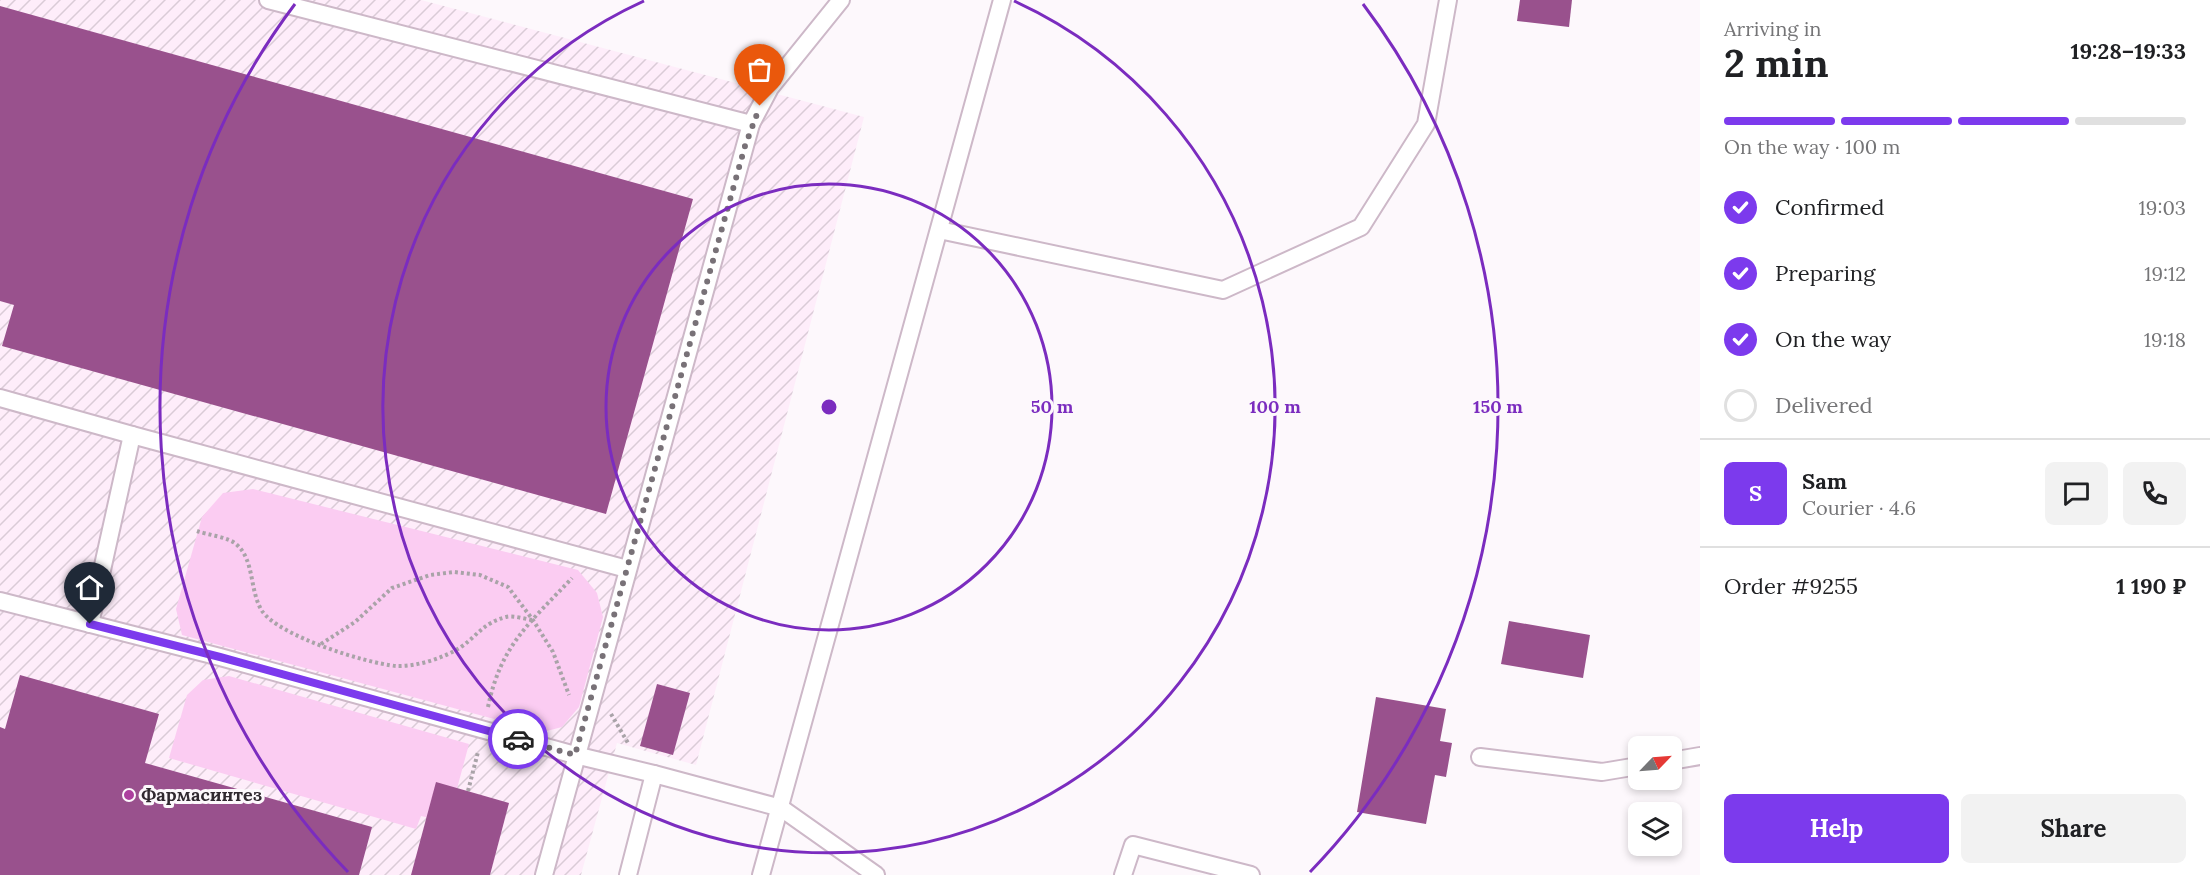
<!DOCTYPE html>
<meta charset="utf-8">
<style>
body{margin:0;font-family:Lora,serif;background:#f2f2f2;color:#202124;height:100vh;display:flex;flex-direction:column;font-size:22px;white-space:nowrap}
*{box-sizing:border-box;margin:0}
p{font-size:20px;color:#757577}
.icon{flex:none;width:33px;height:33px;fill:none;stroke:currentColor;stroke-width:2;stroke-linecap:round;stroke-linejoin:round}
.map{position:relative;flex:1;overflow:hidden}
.drawer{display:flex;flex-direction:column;background:#fff;width:510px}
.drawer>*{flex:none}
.needle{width:39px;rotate:65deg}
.controls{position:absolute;left:1628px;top:736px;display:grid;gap:12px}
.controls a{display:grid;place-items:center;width:54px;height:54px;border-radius:9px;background:#fff;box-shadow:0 3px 9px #0003;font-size:30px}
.pin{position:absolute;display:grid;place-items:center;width:51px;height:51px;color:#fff;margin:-62px -26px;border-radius:50% 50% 50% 0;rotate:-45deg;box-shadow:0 0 6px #0007}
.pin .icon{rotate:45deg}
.courier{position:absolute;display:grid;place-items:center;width:60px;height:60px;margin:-30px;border:4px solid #7c3aed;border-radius:50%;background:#fff;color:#222;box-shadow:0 2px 8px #0007}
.headline em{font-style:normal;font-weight:700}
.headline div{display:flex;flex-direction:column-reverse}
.headline{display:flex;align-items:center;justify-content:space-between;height:102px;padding:0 24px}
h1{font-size:39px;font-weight:700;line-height:45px}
.bar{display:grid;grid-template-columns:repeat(4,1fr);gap:9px 6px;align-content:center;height:72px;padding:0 24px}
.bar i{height:8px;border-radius:4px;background:#e0e0e0}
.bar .current{background:#7c3aed}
.bar p{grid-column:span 4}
.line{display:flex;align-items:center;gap:15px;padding:0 24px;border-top:2px solid #e0e0e0}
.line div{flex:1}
.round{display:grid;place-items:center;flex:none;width:63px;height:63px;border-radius:9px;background:#f2f2f2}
ol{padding:0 24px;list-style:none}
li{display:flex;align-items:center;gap:18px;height:66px}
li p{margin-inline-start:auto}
li .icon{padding:6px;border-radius:50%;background:#7c3aed;color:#fff;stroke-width:4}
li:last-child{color:#757577}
li i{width:33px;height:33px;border:3px solid #e0e0e0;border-radius:50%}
.action{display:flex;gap:12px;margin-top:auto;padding:12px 24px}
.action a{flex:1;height:69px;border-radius:9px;background:#7c3aed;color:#fff;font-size:24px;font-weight:700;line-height:69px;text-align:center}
.action a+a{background:#f2f2f2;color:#202124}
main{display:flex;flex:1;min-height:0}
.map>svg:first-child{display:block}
</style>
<main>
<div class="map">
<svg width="1700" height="875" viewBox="0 0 1700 875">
<defs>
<pattern id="industrial-furrows" width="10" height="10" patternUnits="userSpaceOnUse" patternTransform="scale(1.5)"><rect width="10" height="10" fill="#feedfa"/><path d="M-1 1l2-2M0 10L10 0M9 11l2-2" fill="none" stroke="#dacbd7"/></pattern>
</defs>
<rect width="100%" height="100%" fill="#fdf8fc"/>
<path fill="url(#industrial-furrows)" d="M 0,0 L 421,0 L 864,117 L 696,765 L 617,743 L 581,875 L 0,875 Z"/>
<g fill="#fbccf2">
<path d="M 253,489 L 578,570 L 597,593 L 603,617 L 579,707 L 562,727 L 543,732 L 182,635 L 176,609 L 202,517 L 223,493 Z"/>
<path d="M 229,676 L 469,744 L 448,822 L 421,816 L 416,829 L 169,758 L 187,695 L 203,680 Z"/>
</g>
<g fill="#99518d">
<path d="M 1520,0 L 1572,0 L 1569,27 L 1517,21 Z"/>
<path d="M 0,6 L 693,199 L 606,514 L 2,346 L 14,305 L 0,301 Z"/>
<path d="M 1509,621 L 1590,635 L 1583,678 L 1501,664 Z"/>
<path d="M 20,675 L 159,714 L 145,763 L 372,827 L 359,875 L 0,875 L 0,727 L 5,729 Z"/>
<path d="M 657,684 L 690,693 L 673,755 L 640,746 Z"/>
<path d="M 1376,697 L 1446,709 L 1440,741 L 1452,743 L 1446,777 L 1435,775 L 1426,824 L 1357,812 Z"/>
<path d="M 436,782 L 509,803 L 490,875 L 411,875 Z"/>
</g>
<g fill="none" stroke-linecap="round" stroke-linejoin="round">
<defs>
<g id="service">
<path d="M 268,0 L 751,124 L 770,88 L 841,0"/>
<path d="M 939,230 L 1223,290 L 1361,227 L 1426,124 L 1448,0"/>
<path d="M 0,398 L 132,435 L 90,624"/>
<path d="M 132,435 L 627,569"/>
<path d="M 0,601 L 220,657 L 575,755 L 654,774"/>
<path d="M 1480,757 L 1602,772 L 1638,766"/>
<path d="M 1671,761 L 1700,756"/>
<path d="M 544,875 L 751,124"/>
<path d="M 628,875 L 654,774 L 781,808 L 876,875"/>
<path d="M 761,875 L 1002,0"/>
<path d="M 1123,875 L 1133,845 L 1251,875"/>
</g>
</defs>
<use href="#service" stroke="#cdb8c8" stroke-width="20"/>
<g stroke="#a9a3a8" stroke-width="4" stroke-dasharray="3 3" stroke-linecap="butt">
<path d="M 197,531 C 208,535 228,537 236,544 C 255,560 249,590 262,611 C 279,636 365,663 396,666 C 416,667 444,658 461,647 C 478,635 483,623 506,617 C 513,615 524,619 533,620"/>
<path d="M 321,644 L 355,622 L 392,588 L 430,575 L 454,572 L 480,575 L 508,587 L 533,620 L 553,652 L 569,695"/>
<path d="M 488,707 C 501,644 531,622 572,578"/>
<path d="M 611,714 L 628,743"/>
<path d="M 468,791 L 478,752"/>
</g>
<use href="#service" stroke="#fff" stroke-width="16"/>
</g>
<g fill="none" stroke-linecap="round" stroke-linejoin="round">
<path stroke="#787177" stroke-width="6" stroke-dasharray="0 10.8" d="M 518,739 L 575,755 L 745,146 L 760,106"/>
<path stroke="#7c3aed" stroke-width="8" d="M 90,624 L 220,657 L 518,739"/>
</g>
<g fill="none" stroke="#7b2cbf" stroke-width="3">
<circle cx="829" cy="407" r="223"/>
<path d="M1014 1A446 446 0 1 1 644 1"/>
<path d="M348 872A669 669 0 0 1 295 4M1363 4A669 669 0 0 1 1310 872"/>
</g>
<circle fill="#ac3f9e" stroke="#fdf8fc" stroke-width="2" cx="129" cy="795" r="6"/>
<g text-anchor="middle" stroke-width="6" stroke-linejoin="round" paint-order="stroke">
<g font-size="18" font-weight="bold" fill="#30282f" stroke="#fdf8fc" text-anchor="start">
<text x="141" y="801">Фармасинтез</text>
</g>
</g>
<circle cx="829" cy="407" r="9" fill="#7b2cbf" stroke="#fdf8fc" stroke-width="3"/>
<g font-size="18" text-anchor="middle" font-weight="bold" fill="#7b2cbf" stroke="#fdf8fc" stroke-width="6" stroke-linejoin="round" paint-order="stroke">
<text x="1052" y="413">50 m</text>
<text x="1275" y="413">100 m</text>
<text x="1498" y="413">150 m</text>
</g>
</svg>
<div class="controls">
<a><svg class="needle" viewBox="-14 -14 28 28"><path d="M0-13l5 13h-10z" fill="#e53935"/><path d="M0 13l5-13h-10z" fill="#757577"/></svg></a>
<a><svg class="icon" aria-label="layers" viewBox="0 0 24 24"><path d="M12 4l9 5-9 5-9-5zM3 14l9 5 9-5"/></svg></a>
</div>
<div class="pin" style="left:760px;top:106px;background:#ea580c"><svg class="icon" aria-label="bag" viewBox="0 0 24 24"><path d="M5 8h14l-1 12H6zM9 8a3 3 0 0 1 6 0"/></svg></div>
<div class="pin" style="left:90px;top:624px;background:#1f2937"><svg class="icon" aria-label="home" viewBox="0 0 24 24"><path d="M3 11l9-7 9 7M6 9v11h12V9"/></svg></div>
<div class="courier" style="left:518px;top:739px"><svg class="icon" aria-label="car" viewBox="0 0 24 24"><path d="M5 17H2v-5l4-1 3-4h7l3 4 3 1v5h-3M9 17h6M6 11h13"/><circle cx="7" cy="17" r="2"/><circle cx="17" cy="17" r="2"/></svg></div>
</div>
<section class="drawer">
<div class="headline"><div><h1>2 min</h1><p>Arriving in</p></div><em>19:28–19:33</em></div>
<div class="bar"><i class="current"></i><i class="current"></i><i class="current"></i><i></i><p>On the way · 100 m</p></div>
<ol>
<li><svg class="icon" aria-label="check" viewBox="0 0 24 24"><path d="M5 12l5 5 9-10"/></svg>Confirmed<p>19:03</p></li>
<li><svg class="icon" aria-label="check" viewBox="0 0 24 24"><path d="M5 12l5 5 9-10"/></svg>Preparing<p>19:12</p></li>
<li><svg class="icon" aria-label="check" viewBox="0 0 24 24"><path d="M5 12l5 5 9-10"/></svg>On the way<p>19:18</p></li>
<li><i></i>Delivered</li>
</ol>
<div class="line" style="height:108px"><b class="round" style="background:#7c3aed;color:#fff">S</b><div><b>Sam</b><p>Courier · 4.6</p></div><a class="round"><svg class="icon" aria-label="chat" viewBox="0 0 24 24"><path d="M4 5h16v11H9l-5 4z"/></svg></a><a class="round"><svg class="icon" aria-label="phone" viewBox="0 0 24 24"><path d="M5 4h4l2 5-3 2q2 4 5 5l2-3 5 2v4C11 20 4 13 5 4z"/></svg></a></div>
<div class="line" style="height:78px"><div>Order #9255</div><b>1 190 ₽</b></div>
<div class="action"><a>Help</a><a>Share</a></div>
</section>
</main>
